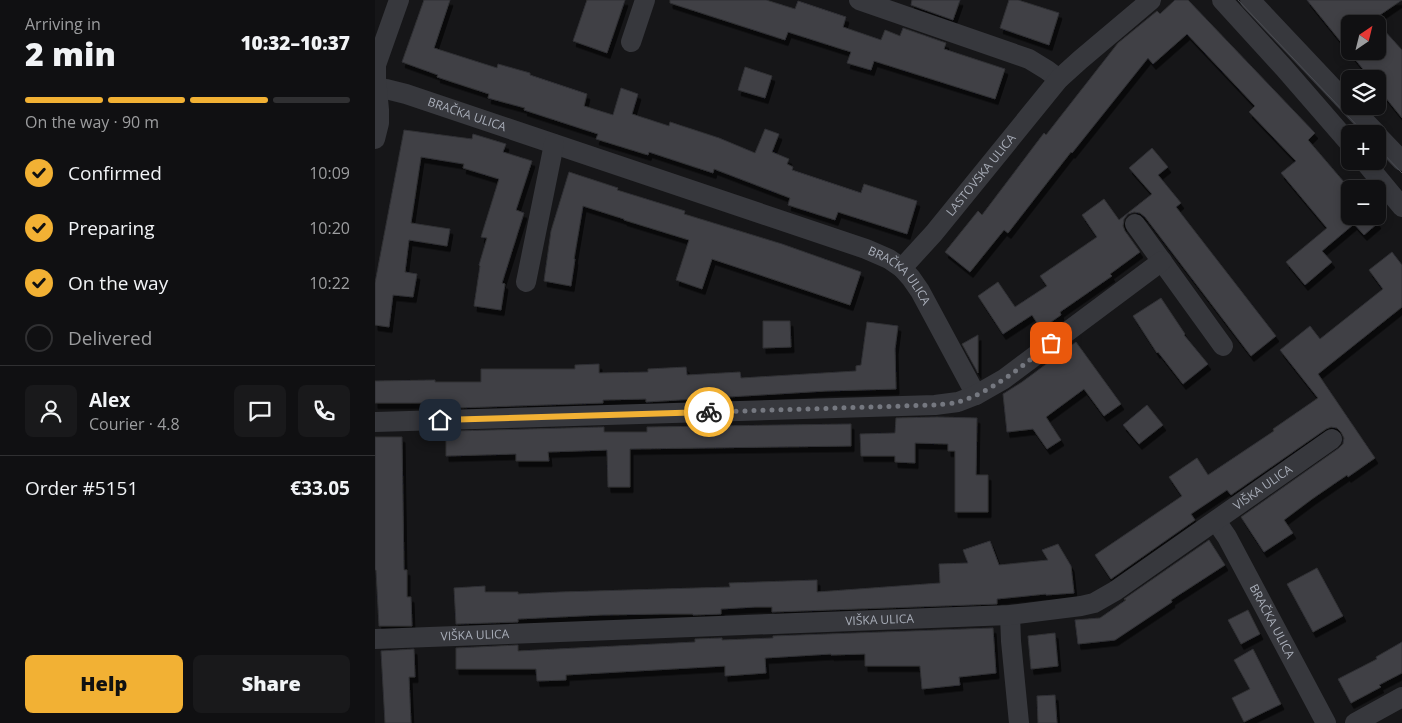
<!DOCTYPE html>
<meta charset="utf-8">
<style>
body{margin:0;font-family:"Open Sans",sans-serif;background:#19191b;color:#f1f3f6;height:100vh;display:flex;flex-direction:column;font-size:19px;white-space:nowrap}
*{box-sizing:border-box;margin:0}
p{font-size:16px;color:#9c9d9f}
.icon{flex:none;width:28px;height:28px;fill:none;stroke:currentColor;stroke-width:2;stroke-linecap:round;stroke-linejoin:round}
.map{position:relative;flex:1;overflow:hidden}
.sheet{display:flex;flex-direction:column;background:#101012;width:375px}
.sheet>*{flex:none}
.needle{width:32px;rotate:35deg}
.controls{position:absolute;left:966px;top:15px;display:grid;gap:10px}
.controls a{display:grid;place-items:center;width:45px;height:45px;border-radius:8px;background:#101012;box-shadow:0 2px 8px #0003,0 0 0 1px #303032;font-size:25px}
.pin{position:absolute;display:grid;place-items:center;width:42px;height:42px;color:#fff;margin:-21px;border-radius:10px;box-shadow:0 2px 8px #0006}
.courier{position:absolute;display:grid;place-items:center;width:50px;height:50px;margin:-25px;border:4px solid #f2b134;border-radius:50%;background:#fff;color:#222;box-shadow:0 1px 6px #0007}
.headline em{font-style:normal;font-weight:800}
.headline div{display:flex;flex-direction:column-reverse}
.headline{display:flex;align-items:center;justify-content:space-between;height:85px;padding:0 25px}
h1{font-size:32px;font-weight:800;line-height:38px}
.bar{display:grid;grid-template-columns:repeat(4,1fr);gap:8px 5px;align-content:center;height:60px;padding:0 25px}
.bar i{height:6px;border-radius:4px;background:#303032}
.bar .selected{background:#f2b134}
.bar p{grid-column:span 4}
.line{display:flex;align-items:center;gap:12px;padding:0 25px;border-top:1px solid #303032}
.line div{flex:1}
.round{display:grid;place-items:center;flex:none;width:52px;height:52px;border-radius:8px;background:#19191b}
ol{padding:0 25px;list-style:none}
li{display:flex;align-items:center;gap:15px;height:55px}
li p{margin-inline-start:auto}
li .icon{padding:5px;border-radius:50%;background:#f2b134;color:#111;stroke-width:4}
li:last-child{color:#9c9d9f}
li i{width:28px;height:28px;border:2px solid #303032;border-radius:50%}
.cta{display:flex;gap:10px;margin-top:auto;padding:10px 25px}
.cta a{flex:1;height:58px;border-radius:8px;background:#f2b134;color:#111;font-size:20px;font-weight:800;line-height:58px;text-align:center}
.cta a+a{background:#19191b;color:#f1f3f6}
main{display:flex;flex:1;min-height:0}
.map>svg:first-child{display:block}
</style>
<main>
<section class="sheet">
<div class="headline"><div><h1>2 min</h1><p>Arriving in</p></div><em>10:32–10:37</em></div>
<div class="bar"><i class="selected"></i><i class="selected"></i><i class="selected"></i><i></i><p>On the way · 90 m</p></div>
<ol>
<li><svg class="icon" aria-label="check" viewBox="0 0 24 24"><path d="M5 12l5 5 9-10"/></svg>Confirmed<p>10:09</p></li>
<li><svg class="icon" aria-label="check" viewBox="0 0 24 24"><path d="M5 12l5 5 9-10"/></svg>Preparing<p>10:20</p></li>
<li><svg class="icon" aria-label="check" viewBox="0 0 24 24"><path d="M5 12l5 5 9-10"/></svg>On the way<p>10:22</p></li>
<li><i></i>Delivered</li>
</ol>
<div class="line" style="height:90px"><a class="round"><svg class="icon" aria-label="person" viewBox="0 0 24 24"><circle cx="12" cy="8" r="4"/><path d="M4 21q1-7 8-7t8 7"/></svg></a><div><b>Alex</b><p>Courier · 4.8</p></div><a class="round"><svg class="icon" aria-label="chat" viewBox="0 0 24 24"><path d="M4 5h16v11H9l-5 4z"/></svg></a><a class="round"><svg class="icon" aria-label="phone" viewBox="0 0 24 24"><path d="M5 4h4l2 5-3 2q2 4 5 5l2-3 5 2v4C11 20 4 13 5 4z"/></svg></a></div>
<div class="line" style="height:65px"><div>Order #5151</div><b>€33.05</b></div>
<div class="cta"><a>Help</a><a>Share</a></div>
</section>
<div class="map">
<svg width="1027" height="723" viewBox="0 0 1027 723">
<defs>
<filter id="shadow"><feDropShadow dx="3" dy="5.5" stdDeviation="0" flood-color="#0009"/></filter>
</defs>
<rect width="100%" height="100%" fill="#161618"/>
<g fill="#404145" stroke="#303034" fill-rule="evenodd" filter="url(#shadow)">
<path d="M 49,0 L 75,0 L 59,48 L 122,68 L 123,64 L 155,73 L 155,75 L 212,94 L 209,106 L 238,115 L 246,88 L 263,94 L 257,114 L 294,126 L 295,122 L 344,138 L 380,153 L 390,129 L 404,134 L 397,152 L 414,159 L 412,164 L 418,167 L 417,170 L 486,193 L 489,184 L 542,201 L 532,234 L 463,212 L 460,220 L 413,205 L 415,198 L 339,169 L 338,173 L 274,152 L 273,155 L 221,139 L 223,134 L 149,110 L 150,108 L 113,98 L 114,94 L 62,77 L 63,75 L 27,62 Z"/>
<path d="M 212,0 L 250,0 L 232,53 L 198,41 Z"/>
<path d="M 295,0 L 391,0 L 420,9 L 423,1 L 471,17 L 468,27 L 506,40 L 510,30 L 525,36 L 528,28 L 571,43 L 569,49 L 630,69 L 620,99 L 499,61 L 496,70 L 472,63 L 476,52 L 413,32 L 410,40 L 295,3 Z"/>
<path d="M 537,0 L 585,0 L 578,20 L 536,5 Z"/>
<path d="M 634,0 L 643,0 L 684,13 L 674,45 L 625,28 Z"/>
<path d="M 800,0 L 813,0 L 940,133 L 933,140 L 975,189 L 975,216 L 998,216 L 1003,223 L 989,235 L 979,224 L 947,251 L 957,262 L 930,285 L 911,262 L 952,228 L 906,173 L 921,161 L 874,112 L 880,106 L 812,34 L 778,64 L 773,58 L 697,153 L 696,152 L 633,233 L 629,230 L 595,272 L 570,252 L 603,211 L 607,215 L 669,133 L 671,135 L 743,43 L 782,11 L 785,14 Z"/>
<path d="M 932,0 L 1027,0 L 999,19 L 1027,50 L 1027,118 L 1002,87 L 1002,79 L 996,79 ZM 975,24 L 1002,24 L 1002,51 L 975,51 Z"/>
<path d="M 370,67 L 397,76 L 390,98 L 363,90 Z"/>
<path d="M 29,130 L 97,139 L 98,134 L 131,144 L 128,152 L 157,161 L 141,210 L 149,213 L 127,283 L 130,284 L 126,310 L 99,306 L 105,266 L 104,265 L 112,238 L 106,237 L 124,179 L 88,168 L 89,164 L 46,157 L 36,223 L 75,229 L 72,246 L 34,240 L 30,272 L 42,274 L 38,297 L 18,295 L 14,327 L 0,325 L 0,283 Z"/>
<path d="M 777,148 L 793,167 L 783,175 L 806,203 L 801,207 L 901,336 L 876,356 L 770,217 L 765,213 L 759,212 L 753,214 L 749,219 L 748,226 L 750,231 L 765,252 L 735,274 L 737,276 L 685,312 L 686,315 L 666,329 L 657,315 L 628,334 L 603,296 L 623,282 L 640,307 L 672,286 L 665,276 L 722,237 L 707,215 L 729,199 L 744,220 L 777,194 L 754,168 Z"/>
<path d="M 194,172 L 243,188 L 242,190 L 310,211 L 309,214 L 407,244 L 486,272 L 475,305 L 337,259 L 327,289 L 301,280 L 314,240 L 249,220 L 249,219 L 208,206 L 199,259 L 200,259 L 196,286 L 169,281 L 176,231 Z"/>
<path d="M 1017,252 L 1027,265 L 1027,307 L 943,374 L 1000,458 L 973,477 L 972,475 L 937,499 L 909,520 L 918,533 L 889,552 L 866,517 L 964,448 L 968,444 L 969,438 L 966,432 L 962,428 L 956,427 L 951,429 L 856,495 L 852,490 L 816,514 L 820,520 L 736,579 L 720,555 L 807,496 L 794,477 L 822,458 L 833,475 L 899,431 L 898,429 L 943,398 L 905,350 L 935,326 L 945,339 L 1008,289 L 994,270 Z"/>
<path d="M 786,298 L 810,334 L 809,335 L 833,364 L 808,384 L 783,352 L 782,353 L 758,316 Z"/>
<path d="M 388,321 L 415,321 L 416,347 L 388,348 Z"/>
<path d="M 492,322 L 523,326 L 520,349 L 521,389 L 451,391 L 271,402 L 271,399 L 228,400 L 228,403 L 80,408 L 80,403 L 0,403 L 0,381 L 60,380 L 60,382 L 106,382 L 106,369 L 200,369 L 200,365 L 224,364 L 224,373 L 273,372 L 273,369 L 311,367 L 312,375 L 365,372 L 366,378 L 481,371 L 481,366 L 486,365 Z"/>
<path d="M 603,335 L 603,373 L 587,344 Z"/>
<path d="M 701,342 L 746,404 L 729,416 L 709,389 L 671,417 L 686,440 L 672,449 L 658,429 L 632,432 L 628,394 L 647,382 Z"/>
<path d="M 772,405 L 788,425 L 764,444 L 748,425 Z"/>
<path d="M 562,417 L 602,418 L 601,475 L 613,475 L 613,512 L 580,512 L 580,451 L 573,451 L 573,444 L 540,443 L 540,463 L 520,462 L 520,456 L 486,456 L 485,434 L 520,433 L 521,418 Z"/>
<path d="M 476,424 L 476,446 L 255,449 L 255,487 L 233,487 L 232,450 L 173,452 L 174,461 L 141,461 L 141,454 L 71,456 L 71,433 L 79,433 L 79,431 L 229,427 L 229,432 L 272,432 L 272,427 Z"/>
<path d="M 0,437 L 27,437 L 29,570 L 32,570 L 32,597 L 36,597 L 37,626 L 4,626 L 1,570 L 0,570 Z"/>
<path d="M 834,540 L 850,565 L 796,600 L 797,602 L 740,640 L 703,644 L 700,620 L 725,618 L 751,600 L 749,599 Z"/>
<path d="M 615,541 L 624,565 L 673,560 L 667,550 L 683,544 L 696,566 L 699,593 L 671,595 L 671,594 L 622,599 L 622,604 L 397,612 L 397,607 L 380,607 L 346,609 L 346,614 L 318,615 L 318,614 L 288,614 L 226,615 L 143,619 L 143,622 L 81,624 L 79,588 L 110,586 L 110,592 L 143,592 L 143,594 L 185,592 L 355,587 L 354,583 L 442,580 L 442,592 L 565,583 L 564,564 L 593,563 L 588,550 Z"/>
<path d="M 942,568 L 968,616 L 938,632 L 912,584 Z"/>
<path d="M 873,610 L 885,634 L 866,644 L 853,620 Z"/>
<path d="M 618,628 L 621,673 L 584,677 L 585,685 L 547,689 L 545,666 L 490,666 L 490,654 L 456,655 L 456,654 L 390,658 L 391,673 L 350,676 L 350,666 L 191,675 L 191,680 L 162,681 L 161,669 L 81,669 L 81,648 L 143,645 L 143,651 L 320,642 L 320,639 L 347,638 L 347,640 L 398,638 L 398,636 Z"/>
<path d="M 680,633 L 683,666 L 656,669 L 653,636 Z"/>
<path d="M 1027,642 L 1027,673 L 1004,685 L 1006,687 L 976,703 L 963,679 L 1002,659 L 1001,657 Z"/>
<path d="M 39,649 L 40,677 L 34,677 L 36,723 L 10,723 L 6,651 Z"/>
<path d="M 878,649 L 906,704 L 869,722 L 857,698 L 875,689 L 859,660 Z"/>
<path d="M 680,695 L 682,723 L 663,723 L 662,696 Z"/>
</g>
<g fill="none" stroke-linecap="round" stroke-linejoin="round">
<g stroke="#37383d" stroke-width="20">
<path d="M 484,0 L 654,59 L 672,70 L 684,79"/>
<path d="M 847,0 L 909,68 L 975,144"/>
<path d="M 875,0 L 975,106"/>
<path d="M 256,42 L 270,0"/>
<path id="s1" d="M 2,90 L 11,89 L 31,94 L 491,249 L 514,259 L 527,268 L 536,278 L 545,291 L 601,395"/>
<path d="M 975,106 L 1002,134"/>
<path d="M 1002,135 L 1027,161"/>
<path d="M 0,139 L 4,123 L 4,110 L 1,78 L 1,65 L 24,0"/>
<path d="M 989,161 L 1027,207"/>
<path d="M 760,224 L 848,346"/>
<path id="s2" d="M 527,268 L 559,233 L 684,79 L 705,60 L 776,0"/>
<path d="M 151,282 L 179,144"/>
<path d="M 0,422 L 560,405 L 583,402 L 601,395 L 629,379 L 787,261"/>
<path id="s3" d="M 841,521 L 852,537 L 951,723"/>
<path d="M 635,615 L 636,641 L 644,723"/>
<path id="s4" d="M 0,639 L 635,615 L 706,606 L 719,603 L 740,591 L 957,439"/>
<path d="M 980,723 L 1027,697"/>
</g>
<g stroke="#4a4c52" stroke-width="1">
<path d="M 863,0 L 990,134"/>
<path d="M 1002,147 L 1027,173"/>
</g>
</g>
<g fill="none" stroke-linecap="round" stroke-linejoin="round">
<path stroke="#757880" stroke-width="5" stroke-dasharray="0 9" d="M 334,412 L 560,405 C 567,404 576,404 583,402 C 616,393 650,364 676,343"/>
<path stroke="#f2b134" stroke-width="6" d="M 65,420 L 334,412"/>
</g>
<g text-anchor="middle" stroke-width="4" stroke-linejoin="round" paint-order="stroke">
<g font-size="12" fill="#a8adb8" stroke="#111113">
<text dy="4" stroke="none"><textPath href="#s1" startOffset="94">BRAČKA ULICA</textPath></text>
<text dy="4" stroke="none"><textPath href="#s2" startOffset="122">LASTOVSKA ULICA</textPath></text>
<text dy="4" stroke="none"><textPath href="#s1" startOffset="559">BRAČKA ULICA</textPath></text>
<text dy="4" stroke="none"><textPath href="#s4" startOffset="925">VIŠKA ULICA</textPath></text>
<text dy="4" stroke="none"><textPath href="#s4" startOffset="505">VIŠKA ULICA</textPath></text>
<text dy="4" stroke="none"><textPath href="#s3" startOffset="115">BRAČKA ULICA</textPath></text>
<text dy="4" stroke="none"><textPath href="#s4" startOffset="100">VIŠKA ULICA</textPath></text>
</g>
</g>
</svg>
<div class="controls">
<a><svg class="needle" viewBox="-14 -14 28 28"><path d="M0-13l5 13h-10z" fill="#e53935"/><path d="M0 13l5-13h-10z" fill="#9c9d9f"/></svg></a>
<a><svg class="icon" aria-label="layers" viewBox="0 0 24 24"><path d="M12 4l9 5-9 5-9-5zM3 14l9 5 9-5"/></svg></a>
<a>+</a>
<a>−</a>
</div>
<div class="pin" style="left:676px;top:343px;background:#ea580c"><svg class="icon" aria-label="bag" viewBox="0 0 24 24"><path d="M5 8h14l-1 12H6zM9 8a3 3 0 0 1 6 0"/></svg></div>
<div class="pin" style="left:65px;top:420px;background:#1f2937"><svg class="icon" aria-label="home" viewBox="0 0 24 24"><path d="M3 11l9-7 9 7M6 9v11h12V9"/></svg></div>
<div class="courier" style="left:334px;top:412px"><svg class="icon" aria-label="bike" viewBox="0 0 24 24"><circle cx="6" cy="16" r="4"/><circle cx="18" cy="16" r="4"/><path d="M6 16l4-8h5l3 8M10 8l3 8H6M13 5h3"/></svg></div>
</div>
</main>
